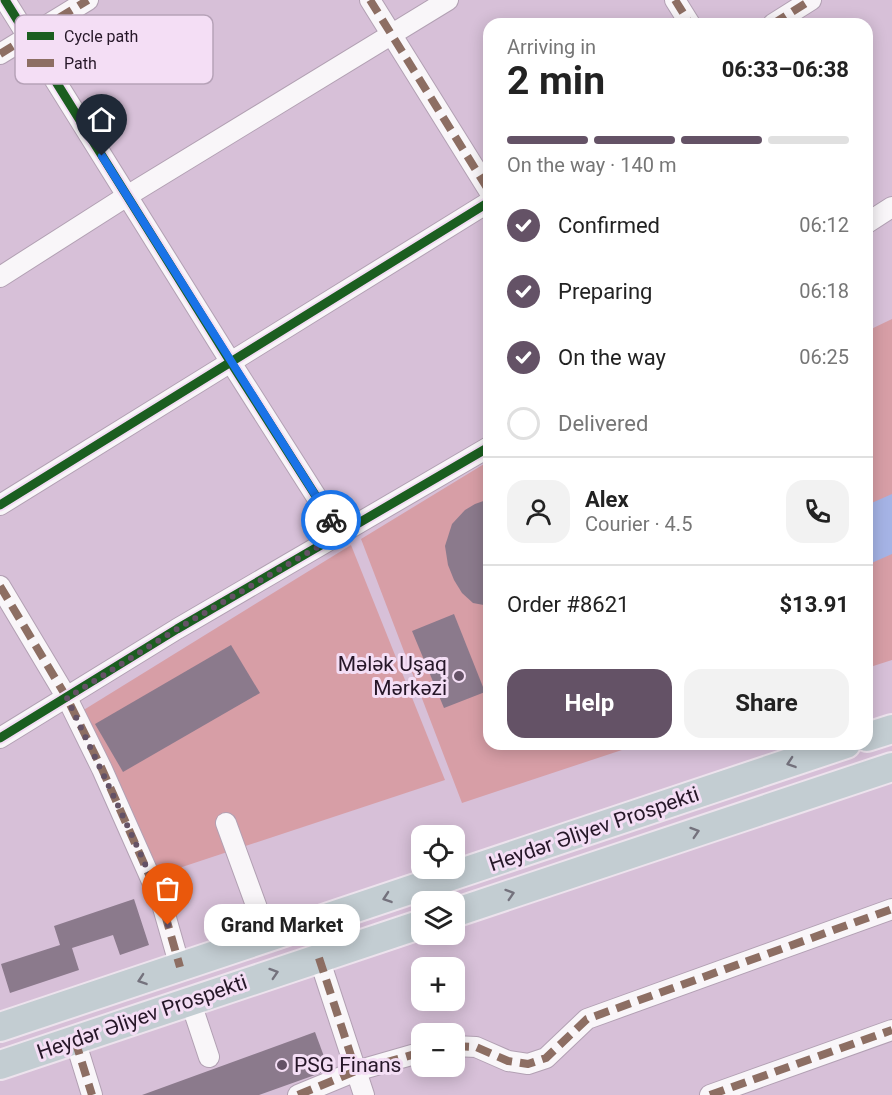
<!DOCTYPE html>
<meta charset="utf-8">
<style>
body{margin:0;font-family:Roboto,sans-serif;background:#f2f2f2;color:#222;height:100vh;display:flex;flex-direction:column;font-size:22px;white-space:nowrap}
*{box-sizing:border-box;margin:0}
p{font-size:20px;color:#767676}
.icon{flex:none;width:33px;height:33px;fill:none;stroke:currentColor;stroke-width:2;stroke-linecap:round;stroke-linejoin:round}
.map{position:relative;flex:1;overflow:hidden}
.drawer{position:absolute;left:483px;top:18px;width:390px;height:732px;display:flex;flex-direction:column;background:#fff;border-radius:18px;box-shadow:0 3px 15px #0003}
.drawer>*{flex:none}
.fabs{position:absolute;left:411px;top:825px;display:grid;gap:12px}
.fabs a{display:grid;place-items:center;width:54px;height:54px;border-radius:12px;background:#fff;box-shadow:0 3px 15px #0003;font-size:30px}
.pin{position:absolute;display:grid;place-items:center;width:51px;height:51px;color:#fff;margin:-62px -26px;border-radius:50% 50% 50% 0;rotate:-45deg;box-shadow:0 0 6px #0007}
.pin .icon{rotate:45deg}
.courier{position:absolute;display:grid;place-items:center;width:60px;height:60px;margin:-30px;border:4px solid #1a73e8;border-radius:50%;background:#fff;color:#222;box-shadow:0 2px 8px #0007}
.bubble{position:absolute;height:42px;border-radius:18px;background:#fff;box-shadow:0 3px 15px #0003;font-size:20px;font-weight:700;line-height:42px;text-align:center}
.overview em{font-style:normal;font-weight:700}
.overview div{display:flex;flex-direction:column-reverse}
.overview{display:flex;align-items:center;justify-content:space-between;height:102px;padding:0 24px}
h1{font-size:39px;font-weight:700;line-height:45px}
.bar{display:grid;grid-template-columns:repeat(4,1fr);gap:9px 6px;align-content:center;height:72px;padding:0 24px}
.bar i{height:8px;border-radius:4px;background:#e0e0e0}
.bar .current{background:#645266}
.bar p{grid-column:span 4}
.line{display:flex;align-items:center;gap:15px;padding:0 24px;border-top:2px solid #e0e0e0}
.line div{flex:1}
.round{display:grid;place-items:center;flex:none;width:63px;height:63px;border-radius:18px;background:#f2f2f2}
ol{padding:0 24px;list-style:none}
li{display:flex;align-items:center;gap:18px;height:66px}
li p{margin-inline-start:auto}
li .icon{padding:6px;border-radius:50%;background:#645266;color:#fff;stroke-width:4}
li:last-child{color:#767676}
li i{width:33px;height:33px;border:3px solid #e0e0e0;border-radius:50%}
.button{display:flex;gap:12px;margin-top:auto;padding:12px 24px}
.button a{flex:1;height:69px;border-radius:18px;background:#645266;color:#fff;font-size:24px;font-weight:700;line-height:69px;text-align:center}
.button a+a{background:#f2f2f2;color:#222}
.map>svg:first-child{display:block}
</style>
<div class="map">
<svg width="892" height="1095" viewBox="0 0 892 1095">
<rect width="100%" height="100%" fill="#d7c0d8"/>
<g fill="#d79ea6">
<path d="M 892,319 L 892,660 L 867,668 L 867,386 L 873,383 L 867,369 L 867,331 Z"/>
<path d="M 489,461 L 489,744 L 640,744 L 462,803 L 361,539 Z"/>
<path d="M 351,545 L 445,780 L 158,875 L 82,711 Z"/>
</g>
<path fill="#a5b3e5" d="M 892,494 L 892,554 L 867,565 L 867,505 Z"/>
<g fill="#8b7a8c">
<path d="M 489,499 L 489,606 L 473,603 L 462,593 L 454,580 L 448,565 L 445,546 L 452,524 L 465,510 L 475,504 Z"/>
<path d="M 454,614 L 485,692 L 444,708 L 412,631 Z"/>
<path d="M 231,645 L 260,693 L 123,772 L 95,724 Z"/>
<path d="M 134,899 L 149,945 L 120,955 L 113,935 L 72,948 L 79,970 L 10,993 L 1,964 L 60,945 L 54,926 Z"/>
<path d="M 315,1032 L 329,1070 L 259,1095 L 142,1095 Z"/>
</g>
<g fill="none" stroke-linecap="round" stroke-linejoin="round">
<defs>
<g id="minor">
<path d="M 5,0 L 230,361 L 340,534"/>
<path d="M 370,0 L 489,191"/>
<path d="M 675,0 L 690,24"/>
<path d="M 773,24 L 811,0"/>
<path d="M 0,54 L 88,0"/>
<path d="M 867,223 L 892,207"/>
<path d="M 0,277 L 127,196 L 448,0"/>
<path d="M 0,505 L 489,202"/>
<path d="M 0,586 L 67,698 L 102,769 L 162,904 L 180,967"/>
<path d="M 0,738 L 177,629 L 489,447"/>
<path d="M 226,823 L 268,938"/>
<path d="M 319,958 L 364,1095"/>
<path d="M 190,1000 L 209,1057"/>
<path d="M 75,1040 L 92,1095"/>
<path d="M 454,1046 L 476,1047 L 508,1061 L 528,1064 L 546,1058 L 587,1019 L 892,909"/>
<path d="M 298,1095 L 356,1071 L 422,1052"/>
<path d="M 710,1095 L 892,1030"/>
</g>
<g id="highway">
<path d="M 867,737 L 892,729"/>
<path d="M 454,913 L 892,767"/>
<path d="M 0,1027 L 846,744"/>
<path d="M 0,1065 L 422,924"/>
</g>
</defs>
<use href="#minor" stroke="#b2a0b3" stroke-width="22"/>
<use href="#highway" stroke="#ede3ed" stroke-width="32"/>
<use href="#minor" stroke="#f9f6f9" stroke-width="20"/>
<use href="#highway" stroke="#c3cdd2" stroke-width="28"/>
<g stroke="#8d6e63" stroke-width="8" stroke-dasharray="15 8" stroke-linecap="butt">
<path d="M 370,0 L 489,191"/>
<path d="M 675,0 L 690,24"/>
<path d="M 773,24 L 811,0"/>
<path d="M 0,54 L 88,0"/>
<path d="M 0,586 L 67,698 L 102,769 L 162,904 L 180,967"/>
<path d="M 319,958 L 356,1071"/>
<path d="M 75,1040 L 92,1095"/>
<path d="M 454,1046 L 476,1047 L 508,1061 L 528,1064 L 546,1058 L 587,1019 L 892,909"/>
<path d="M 298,1095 L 356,1071 L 422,1052"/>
<path d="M 710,1095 L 892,1030"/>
</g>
<defs>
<g id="cycleway">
<path d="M 5,0 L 230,361 L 340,534"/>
<path d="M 0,505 L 489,202"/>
<path d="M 0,738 L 177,629 L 489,447"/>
</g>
</defs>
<use href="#cycleway" stroke="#f4def5" stroke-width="13"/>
<use href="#cycleway" stroke="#1b5e20" stroke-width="9"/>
</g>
<defs><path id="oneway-chevron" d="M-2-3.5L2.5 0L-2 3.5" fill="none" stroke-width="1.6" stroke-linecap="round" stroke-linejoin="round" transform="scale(1.5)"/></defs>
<g stroke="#74727d">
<use href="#oneway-chevron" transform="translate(791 763) rotate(161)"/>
<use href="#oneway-chevron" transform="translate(695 832) rotate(-18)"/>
<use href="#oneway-chevron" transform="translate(510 894) rotate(-18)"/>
<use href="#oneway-chevron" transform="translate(387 898) rotate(161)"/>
<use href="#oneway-chevron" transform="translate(274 973) rotate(-18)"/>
<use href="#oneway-chevron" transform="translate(142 980) rotate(161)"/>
</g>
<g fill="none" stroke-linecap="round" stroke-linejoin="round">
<path stroke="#645266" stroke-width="6" stroke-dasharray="0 10.8" d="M 168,925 C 158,891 143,859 128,827 C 108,784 87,741 67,698 L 177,629 L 340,534 L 331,520"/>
<path stroke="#1a73e8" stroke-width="8" d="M 102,156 L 331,520"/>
</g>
<g fill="#645266" stroke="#f4def5" stroke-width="2">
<circle cx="459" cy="676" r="6"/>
<circle cx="282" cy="1065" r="6"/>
</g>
<g text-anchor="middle" stroke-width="6" stroke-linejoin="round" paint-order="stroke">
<g font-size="21" fill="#261728" stroke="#f4def5" text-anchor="end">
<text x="447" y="671">Mələk Uşaq<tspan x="447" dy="24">Mərkəzi</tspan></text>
<text x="294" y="1072" text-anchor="start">PSG Finans</text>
</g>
<g font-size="21" fill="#261728" stroke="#f4def5">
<text transform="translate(594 829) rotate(-19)" y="7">Heydər Əliyev Prospekti</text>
<text transform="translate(142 1017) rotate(-19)" y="7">Heydər Əliyev Prospekti</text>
</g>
</g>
<rect x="15" y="15" width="198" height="69" rx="9" fill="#f4def5" stroke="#b6a2b8" stroke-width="1.5"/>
<rect x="27" y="32" width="27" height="8" fill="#1b5e20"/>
<rect x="27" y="59" width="27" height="8" fill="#8d6e63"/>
<g font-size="16" fill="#261728">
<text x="64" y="42">Cycle path</text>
<text x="64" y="69">Path</text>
</g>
</svg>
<div class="fabs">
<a><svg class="icon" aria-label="locate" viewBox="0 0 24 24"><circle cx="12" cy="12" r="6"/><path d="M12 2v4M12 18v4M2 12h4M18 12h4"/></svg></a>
<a><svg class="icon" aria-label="layers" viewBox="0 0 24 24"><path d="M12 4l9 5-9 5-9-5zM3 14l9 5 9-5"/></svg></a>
<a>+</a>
<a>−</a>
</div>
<div class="pin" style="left:168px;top:925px;background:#ea580c"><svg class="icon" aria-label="bag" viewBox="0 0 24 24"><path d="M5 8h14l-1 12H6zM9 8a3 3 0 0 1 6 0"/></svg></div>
<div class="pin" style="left:102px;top:156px;background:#1f2937"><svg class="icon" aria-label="home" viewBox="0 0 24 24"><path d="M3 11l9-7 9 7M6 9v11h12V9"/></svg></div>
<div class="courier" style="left:331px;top:520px"><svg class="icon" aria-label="bike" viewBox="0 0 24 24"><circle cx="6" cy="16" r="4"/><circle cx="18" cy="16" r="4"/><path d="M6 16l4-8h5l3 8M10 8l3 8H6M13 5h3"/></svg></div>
<div class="bubble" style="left:204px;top:904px;width:156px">Grand Market</div>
<section class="drawer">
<div class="overview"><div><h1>2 min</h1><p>Arriving in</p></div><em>06:33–06:38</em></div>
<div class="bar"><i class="current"></i><i class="current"></i><i class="current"></i><i></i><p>On the way · 140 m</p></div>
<ol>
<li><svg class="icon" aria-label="check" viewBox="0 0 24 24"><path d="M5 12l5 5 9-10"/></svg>Confirmed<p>06:12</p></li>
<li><svg class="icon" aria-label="check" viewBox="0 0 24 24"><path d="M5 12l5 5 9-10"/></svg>Preparing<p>06:18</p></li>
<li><svg class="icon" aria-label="check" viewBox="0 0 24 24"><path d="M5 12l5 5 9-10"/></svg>On the way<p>06:25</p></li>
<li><i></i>Delivered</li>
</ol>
<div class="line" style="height:108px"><a class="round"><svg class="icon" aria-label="person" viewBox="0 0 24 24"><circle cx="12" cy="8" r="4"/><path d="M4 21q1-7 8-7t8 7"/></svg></a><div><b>Alex</b><p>Courier · 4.5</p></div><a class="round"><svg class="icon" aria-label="phone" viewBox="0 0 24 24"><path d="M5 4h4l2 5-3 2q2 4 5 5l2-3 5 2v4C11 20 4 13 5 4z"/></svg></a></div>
<div class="line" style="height:78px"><div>Order #8621</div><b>$13.91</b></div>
<div class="button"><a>Help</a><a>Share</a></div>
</section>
</div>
